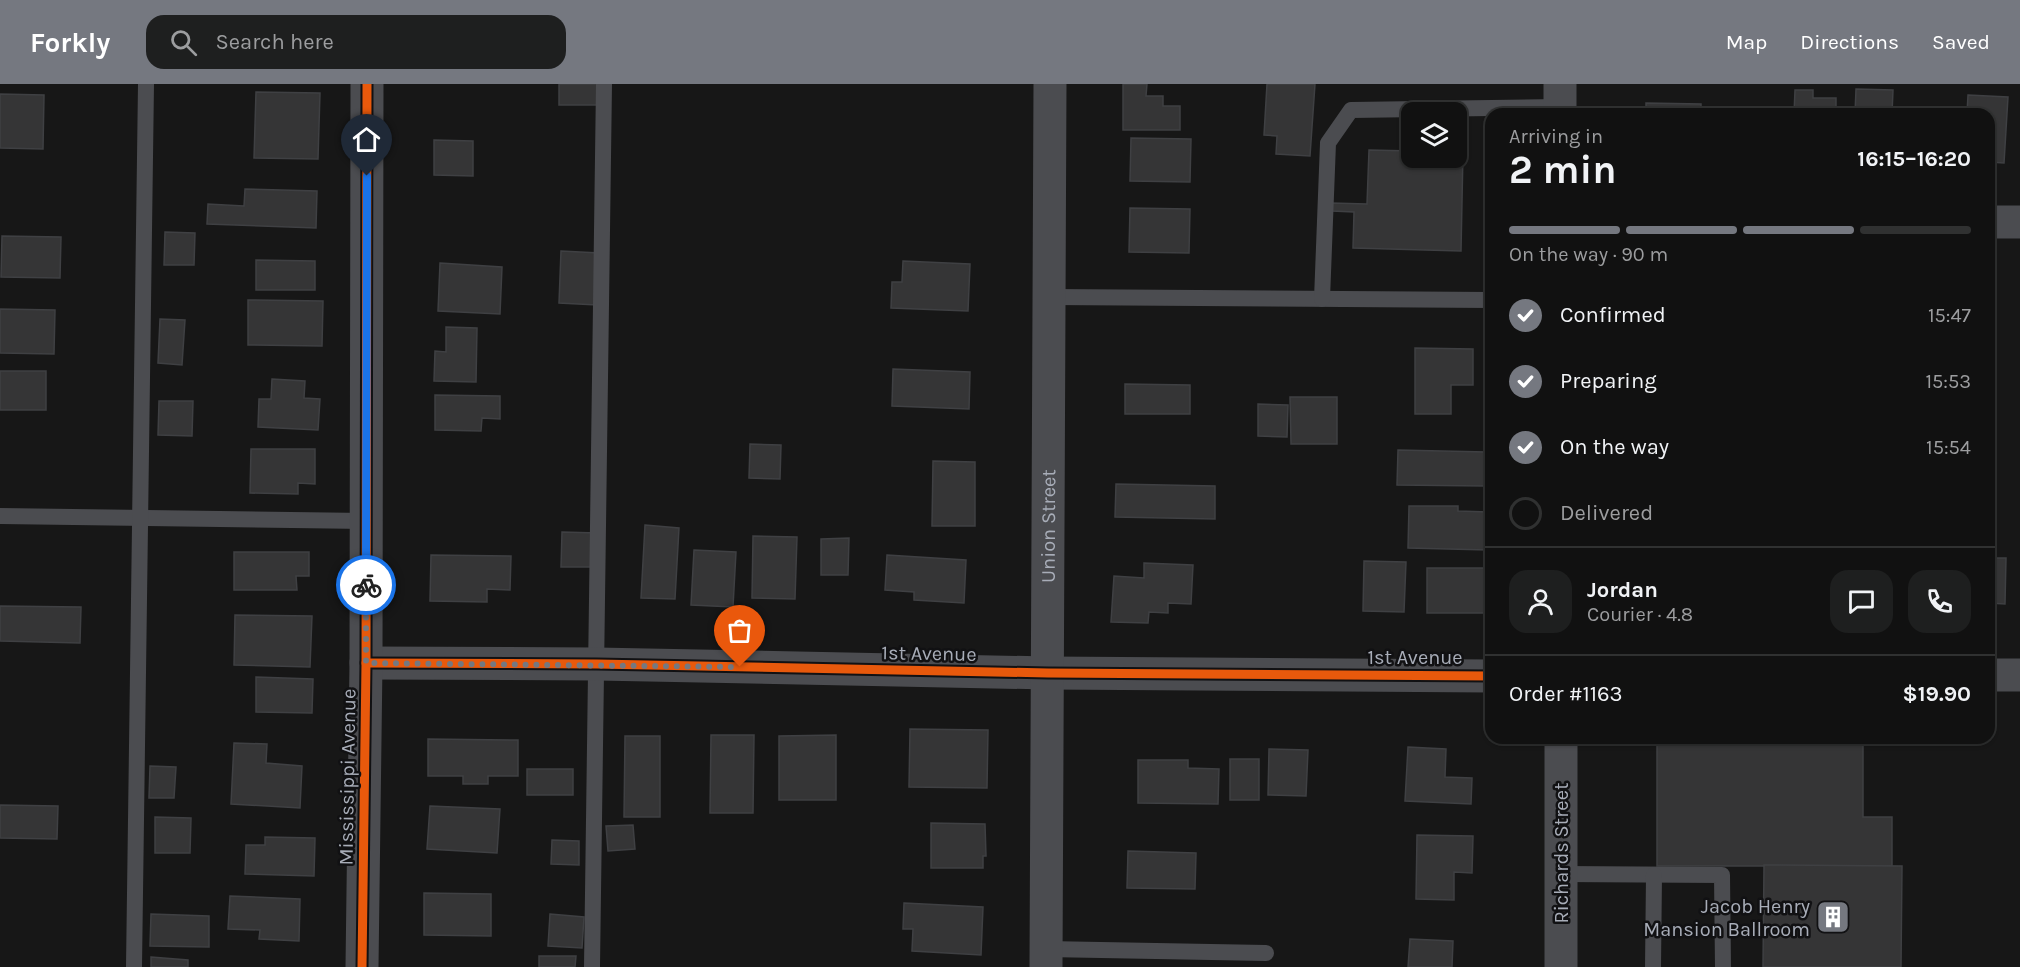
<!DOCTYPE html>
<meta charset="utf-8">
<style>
body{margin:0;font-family:Karla,sans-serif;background:#1e1f1f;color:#f1f3f6;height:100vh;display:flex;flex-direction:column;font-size:22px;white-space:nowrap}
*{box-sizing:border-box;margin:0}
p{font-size:20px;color:#9c9d9f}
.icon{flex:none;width:33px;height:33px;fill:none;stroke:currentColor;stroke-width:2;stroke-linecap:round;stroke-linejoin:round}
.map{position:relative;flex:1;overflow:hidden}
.details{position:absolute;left:1485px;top:24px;width:510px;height:636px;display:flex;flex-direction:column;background:#111;border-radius:18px;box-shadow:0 2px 4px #0004,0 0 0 2px #303131}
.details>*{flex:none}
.tools{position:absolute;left:1401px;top:18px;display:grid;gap:12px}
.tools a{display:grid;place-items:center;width:66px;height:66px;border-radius:12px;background:#111;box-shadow:0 2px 4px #0004,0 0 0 2px #303131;font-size:30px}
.pin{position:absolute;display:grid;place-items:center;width:51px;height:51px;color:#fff;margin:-62px -26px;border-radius:50% 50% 50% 0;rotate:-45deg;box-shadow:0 0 6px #0007}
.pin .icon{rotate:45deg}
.courier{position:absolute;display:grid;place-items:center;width:60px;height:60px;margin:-30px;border:4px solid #1a73e8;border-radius:50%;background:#fff;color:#222;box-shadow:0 2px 8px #0007}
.head em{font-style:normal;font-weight:700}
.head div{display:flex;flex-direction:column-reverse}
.head{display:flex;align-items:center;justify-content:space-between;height:102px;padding:0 24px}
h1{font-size:39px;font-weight:700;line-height:45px}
.bar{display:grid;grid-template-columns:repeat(4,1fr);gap:9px 6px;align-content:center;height:72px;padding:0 24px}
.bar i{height:8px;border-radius:4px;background:#303131}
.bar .on{background:#757880}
.bar p{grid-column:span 4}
.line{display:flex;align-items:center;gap:15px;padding:0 24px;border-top:2px solid #303131}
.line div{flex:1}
.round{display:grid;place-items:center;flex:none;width:63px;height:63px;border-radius:18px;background:#1e1f1f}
ol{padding:0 24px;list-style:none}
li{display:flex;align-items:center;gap:18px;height:66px}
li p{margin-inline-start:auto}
li .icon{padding:6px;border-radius:50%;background:#757880;color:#fff;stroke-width:4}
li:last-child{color:#9c9d9f}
li i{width:33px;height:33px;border:3px solid #303131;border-radius:50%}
header{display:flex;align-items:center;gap:36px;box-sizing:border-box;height:84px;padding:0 30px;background:#757880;color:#fff}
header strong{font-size:28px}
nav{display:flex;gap:33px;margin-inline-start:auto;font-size:21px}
.search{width:420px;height:54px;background:#1e1f1f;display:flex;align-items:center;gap:15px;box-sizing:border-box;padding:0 21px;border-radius:18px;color:#9c9d9f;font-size:22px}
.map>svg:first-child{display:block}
</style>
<header>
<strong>Forkly</strong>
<div class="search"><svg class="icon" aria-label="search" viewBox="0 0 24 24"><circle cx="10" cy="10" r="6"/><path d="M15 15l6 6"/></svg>Search here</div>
<nav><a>Map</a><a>Directions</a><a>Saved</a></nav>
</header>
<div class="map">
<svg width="2020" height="883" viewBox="0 0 2020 883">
<rect width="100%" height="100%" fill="#171717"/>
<g fill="#353536" stroke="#3f4043" stroke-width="1.5">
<rect x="559" y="0" width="38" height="21"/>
<path d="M 1123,0 L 1147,0 L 1146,12 L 1163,12 L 1163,22 L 1180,22 L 1180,46 L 1123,46 Z"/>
<path d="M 1267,0 L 1315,0 L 1310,72 L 1276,70 L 1277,52 L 1264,51 Z"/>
<path d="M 1856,5 L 1893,6 L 1892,30 L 1855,30 Z"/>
<path d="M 1795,6 L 1813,6 L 1813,14 L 1836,14 L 1836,30 L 1794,30 Z"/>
<path d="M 256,8 L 320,9 L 318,75 L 254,74 Z"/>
<path d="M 0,10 L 44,11 L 43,65 L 0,64 Z"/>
<path d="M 1968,11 L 2008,13 L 2004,79 L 1989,78 L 1989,30 L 1967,30 Z"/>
<path d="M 1646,19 L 1701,20 L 1701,30 L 1646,30 Z"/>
<path d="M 1131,54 L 1191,55 L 1190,98 L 1130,97 Z"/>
<path d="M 434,56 L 473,57 L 473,92 L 434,91 Z"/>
<path d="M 1369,66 L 1412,67 L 1412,74 L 1456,74 L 1456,68 L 1463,68 L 1461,167 L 1353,164 L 1354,128 L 1332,127 L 1332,119 L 1367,120 Z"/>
<path d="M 245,105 L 317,107 L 316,144 L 207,140 L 208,120 L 244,122 Z"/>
<path d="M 1130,124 L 1190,125 L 1189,169 L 1129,168 Z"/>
<path d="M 165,148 L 195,149 L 194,181 L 164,181 Z"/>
<path d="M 2,152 L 61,153 L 60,194 L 1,193 Z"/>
<path d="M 561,167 L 599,169 L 597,221 L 559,219 Z"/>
<path d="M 256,176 L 315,177 L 315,206 L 256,206 Z"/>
<path d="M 903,177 L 970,180 L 968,227 L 891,224 L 892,198 L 902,198 Z"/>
<path d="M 440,179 L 502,183 L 500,230 L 438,227 Z"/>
<path d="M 248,216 L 323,217 L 322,262 L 248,261 Z"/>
<path d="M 0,225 L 55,226 L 54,270 L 0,269 Z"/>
<path d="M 160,235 L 185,236 L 182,281 L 158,279 Z"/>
<path d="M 446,243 L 477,244 L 476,298 L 434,297 L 435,267 L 446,268 Z"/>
<path d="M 1415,264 L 1473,265 L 1473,301 L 1451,301 L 1451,330 L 1415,330 Z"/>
<path d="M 893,285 L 970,288 L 969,325 L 892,322 Z"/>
<rect x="0" y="287" width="46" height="39"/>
<path d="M 272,295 L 305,297 L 304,314 L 320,315 L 318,346 L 258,343 L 259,315 L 271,315 Z"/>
<path d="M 1125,300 L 1190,301 L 1190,330 L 1125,330 Z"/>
<path d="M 435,311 L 500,312 L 500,335 L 482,334 L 481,347 L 435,346 Z"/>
<path d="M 1290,313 L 1337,313 L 1337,360 L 1291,360 Z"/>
<path d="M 159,317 L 193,317 L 192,352 L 158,351 Z"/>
<path d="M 1258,320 L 1288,321 L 1287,353 L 1258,352 Z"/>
<path d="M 750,360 L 781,361 L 780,395 L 749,394 Z"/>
<path d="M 251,365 L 315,365 L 315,400 L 298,399 L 298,410 L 250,409 Z"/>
<path d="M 1398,366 L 1486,368 L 1485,402 L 1397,401 Z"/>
<path d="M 933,377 L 975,378 L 975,442 L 932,442 Z"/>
<path d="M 1116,400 L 1215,402 L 1215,435 L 1115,433 Z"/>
<path d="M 1409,422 L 1458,422 L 1458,427 L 1488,428 L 1488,466 L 1408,464 Z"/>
<path d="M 645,441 L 679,444 L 675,515 L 641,514 Z"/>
<path d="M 562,448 L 597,449 L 597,483 L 561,483 Z"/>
<path d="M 753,452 L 797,453 L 795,515 L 752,514 Z"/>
<path d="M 849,454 L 848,491 L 821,491 L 821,455 Z"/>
<path d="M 694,466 L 736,468 L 733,523 L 691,521 Z"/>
<path d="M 234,468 L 309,468 L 309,492 L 296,492 L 297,506 L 234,506 Z"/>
<path d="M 431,471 L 511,472 L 510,506 L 487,505 L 487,518 L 430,517 Z"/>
<path d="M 887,471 L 966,476 L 964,519 L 914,516 L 914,508 L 885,506 Z"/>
<path d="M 1989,474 L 2006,474 L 2005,520 L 1989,519 Z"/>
<path d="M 1364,477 L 1406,478 L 1404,528 L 1363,527 Z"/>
<path d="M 1144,479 L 1193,481 L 1191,520 L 1168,519 L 1168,529 L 1149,528 L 1148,539 L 1111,538 L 1114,492 L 1144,494 Z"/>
<rect x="1427" y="484" width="61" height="45"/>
<path d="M 0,522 L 81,523 L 80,559 L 0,557 Z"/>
<path d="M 235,531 L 312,532 L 310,583 L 234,581 Z"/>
<path d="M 256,593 L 313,595 L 312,629 L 256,628 Z"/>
<path d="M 910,645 L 988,646 L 987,704 L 909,703 Z"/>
<path d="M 711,651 L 754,651 L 753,729 L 710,729 Z"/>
<path d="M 836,651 L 836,716 L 779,716 L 779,652 Z"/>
<path d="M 625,652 L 660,652 L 660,733 L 624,733 Z"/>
<path d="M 1657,654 L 1863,654 L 1863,733 L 1892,733 L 1892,782 L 1657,782 Z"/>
<path d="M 428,655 L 518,656 L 518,692 L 488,692 L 488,700 L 463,700 L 463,692 L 428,692 Z"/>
<path d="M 234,659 L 267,660 L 266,679 L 302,682 L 300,724 L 231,720 Z"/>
<path d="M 1408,663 L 1446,665 L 1445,693 L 1472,694 L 1471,720 L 1405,717 Z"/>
<path d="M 1269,665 L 1308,666 L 1306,712 L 1268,711 Z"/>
<rect x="1230" y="675" width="29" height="41"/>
<path d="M 1138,676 L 1188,676 L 1188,684 L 1219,685 L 1218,720 L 1138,719 Z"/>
<path d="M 150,682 L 176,683 L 174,714 L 149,714 Z"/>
<rect x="527" y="685" width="46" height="26"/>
<path d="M 0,721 L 58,722 L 57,755 L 0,754 Z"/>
<path d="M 430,722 L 500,725 L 497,769 L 427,765 Z"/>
<path d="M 155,733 L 191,734 L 190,769 L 155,769 Z"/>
<path d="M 931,739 L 985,740 L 986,772 L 983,772 L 983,784 L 931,784 Z"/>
<path d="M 633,741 L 635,765 L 608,767 L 606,742 Z"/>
<path d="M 1417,751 L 1473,752 L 1472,789 L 1454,788 L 1454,816 L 1416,815 Z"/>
<path d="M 265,753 L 315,754 L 314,792 L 245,790 L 246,761 L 265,761 Z"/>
<path d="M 552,756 L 579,757 L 579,781 L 551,780 Z"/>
<path d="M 1128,767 L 1196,769 L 1195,805 L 1127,804 Z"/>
<path d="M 1764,781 L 1902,782 L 1901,883 L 1763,883 Z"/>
<path d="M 424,809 L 491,810 L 491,852 L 424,851 Z"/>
<path d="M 230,812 L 300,815 L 299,857 L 259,855 L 260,846 L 228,845 Z"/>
<path d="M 904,819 L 983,823 L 981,871 L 912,867 L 913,845 L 903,845 Z"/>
<path d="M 151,830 L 209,832 L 209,863 L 150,862 Z"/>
<path d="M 550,830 L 584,833 L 582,864 L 548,862 Z"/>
<path d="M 1410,855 L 1453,857 L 1452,883 L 1408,883 Z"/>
<path d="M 539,872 L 576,872 L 575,883 L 539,883 Z"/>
<path d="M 151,873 L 188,876 L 188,883 L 151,883 Z"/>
</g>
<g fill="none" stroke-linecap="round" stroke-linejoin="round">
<g stroke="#4b4c50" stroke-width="16">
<path d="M 1050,213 L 1491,216"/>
<path d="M 1322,215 L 1328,59 L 1351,26 L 1560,23"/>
<path d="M 0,432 L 366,437"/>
<path d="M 1561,790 L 1722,791 L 1723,883"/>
<path d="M 1046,865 L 1266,869"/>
<path d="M 134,883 L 146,0"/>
<path d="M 592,883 L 604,0"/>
<path d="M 1653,883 L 1654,791"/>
</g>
<g stroke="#4b4c50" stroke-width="33">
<path d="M 1989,138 L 2020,138"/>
<path d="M 366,579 L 597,580 L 1048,589 L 1491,592"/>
<path d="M 1989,591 L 2020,591"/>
<path d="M 362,883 L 366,579 L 367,0"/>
<path id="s1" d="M 1046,883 L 1050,0"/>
</g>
<g stroke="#4b4c50" stroke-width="33">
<path d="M 1560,0 L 1560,30"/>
<path d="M 1561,654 L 1561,883"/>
</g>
<defs>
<g id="cycleway">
<path d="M 366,579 L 597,580 L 1048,589 L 1491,592"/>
<path d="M 362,883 L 366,579 L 367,0"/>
</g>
</defs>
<use href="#cycleway" stroke="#111113" stroke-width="13"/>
<use href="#cycleway" stroke="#e8590c" stroke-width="9"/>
</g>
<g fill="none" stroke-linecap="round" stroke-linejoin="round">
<path stroke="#757880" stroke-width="6" stroke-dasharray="0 10.8" d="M 366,501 L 366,579 L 740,583"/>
<path stroke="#1a73e8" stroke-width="8" d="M 366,501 L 367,92"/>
</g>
<defs>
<symbol id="building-square" viewBox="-11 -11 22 22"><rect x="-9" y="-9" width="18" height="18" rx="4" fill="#757880" stroke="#111113"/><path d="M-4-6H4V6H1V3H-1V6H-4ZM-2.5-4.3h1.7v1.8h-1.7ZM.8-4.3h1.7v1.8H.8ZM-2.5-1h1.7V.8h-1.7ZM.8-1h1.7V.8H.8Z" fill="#fff"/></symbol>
</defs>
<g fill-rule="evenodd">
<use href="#building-square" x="1814" y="814" width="38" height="38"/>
</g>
<g text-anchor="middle" stroke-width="5" stroke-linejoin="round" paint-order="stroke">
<g font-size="20" fill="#a8adb8" stroke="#111113">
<text dy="7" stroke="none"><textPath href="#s1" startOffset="441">Union Street</textPath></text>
<text transform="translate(929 569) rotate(1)" y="7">1st Avenue</text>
<text x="1415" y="580">1st Avenue</text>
<text transform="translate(347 693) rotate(-89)" y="7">Mississippi Avenue</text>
<text transform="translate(1561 769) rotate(-90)" y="7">Richards Street</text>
</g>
<g font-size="20" fill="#a8adb8" stroke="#111113" text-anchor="end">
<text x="1810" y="829">Jacob Henry<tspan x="1810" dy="23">Mansion Ballroom</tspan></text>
</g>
</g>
</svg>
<div class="tools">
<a><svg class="icon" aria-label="layers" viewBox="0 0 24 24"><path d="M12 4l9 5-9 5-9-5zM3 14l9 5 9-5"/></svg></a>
</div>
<div class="pin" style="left:740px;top:583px;background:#ea580c"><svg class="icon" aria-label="bag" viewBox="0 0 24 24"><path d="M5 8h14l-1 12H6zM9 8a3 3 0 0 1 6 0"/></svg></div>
<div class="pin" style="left:367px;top:92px;background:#1f2937"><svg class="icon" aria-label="home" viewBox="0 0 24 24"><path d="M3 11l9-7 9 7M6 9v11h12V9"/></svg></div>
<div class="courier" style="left:366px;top:501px"><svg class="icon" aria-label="bike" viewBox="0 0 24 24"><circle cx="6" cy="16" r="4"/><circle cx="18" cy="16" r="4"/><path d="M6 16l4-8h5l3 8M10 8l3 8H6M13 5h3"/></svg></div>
<section class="details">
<div class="head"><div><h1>2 min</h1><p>Arriving in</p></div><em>16:15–16:20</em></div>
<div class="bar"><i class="on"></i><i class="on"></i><i class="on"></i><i></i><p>On the way · 90 m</p></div>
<ol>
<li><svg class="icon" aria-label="check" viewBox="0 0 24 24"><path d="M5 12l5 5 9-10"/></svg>Confirmed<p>15:47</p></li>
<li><svg class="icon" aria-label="check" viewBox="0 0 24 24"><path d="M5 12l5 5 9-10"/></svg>Preparing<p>15:53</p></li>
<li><svg class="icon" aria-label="check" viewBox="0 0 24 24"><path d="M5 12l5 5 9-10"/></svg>On the way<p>15:54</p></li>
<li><i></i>Delivered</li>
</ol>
<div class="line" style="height:108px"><a class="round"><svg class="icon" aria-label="person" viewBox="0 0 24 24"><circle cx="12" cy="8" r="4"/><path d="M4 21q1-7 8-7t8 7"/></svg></a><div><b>Jordan</b><p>Courier · 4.8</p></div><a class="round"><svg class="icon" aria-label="chat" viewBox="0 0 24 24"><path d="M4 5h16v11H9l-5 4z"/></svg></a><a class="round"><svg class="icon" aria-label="phone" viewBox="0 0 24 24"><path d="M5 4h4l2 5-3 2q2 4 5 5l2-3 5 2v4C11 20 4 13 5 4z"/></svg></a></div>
<div class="line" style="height:78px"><div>Order #1163</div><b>$19.90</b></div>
</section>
</div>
